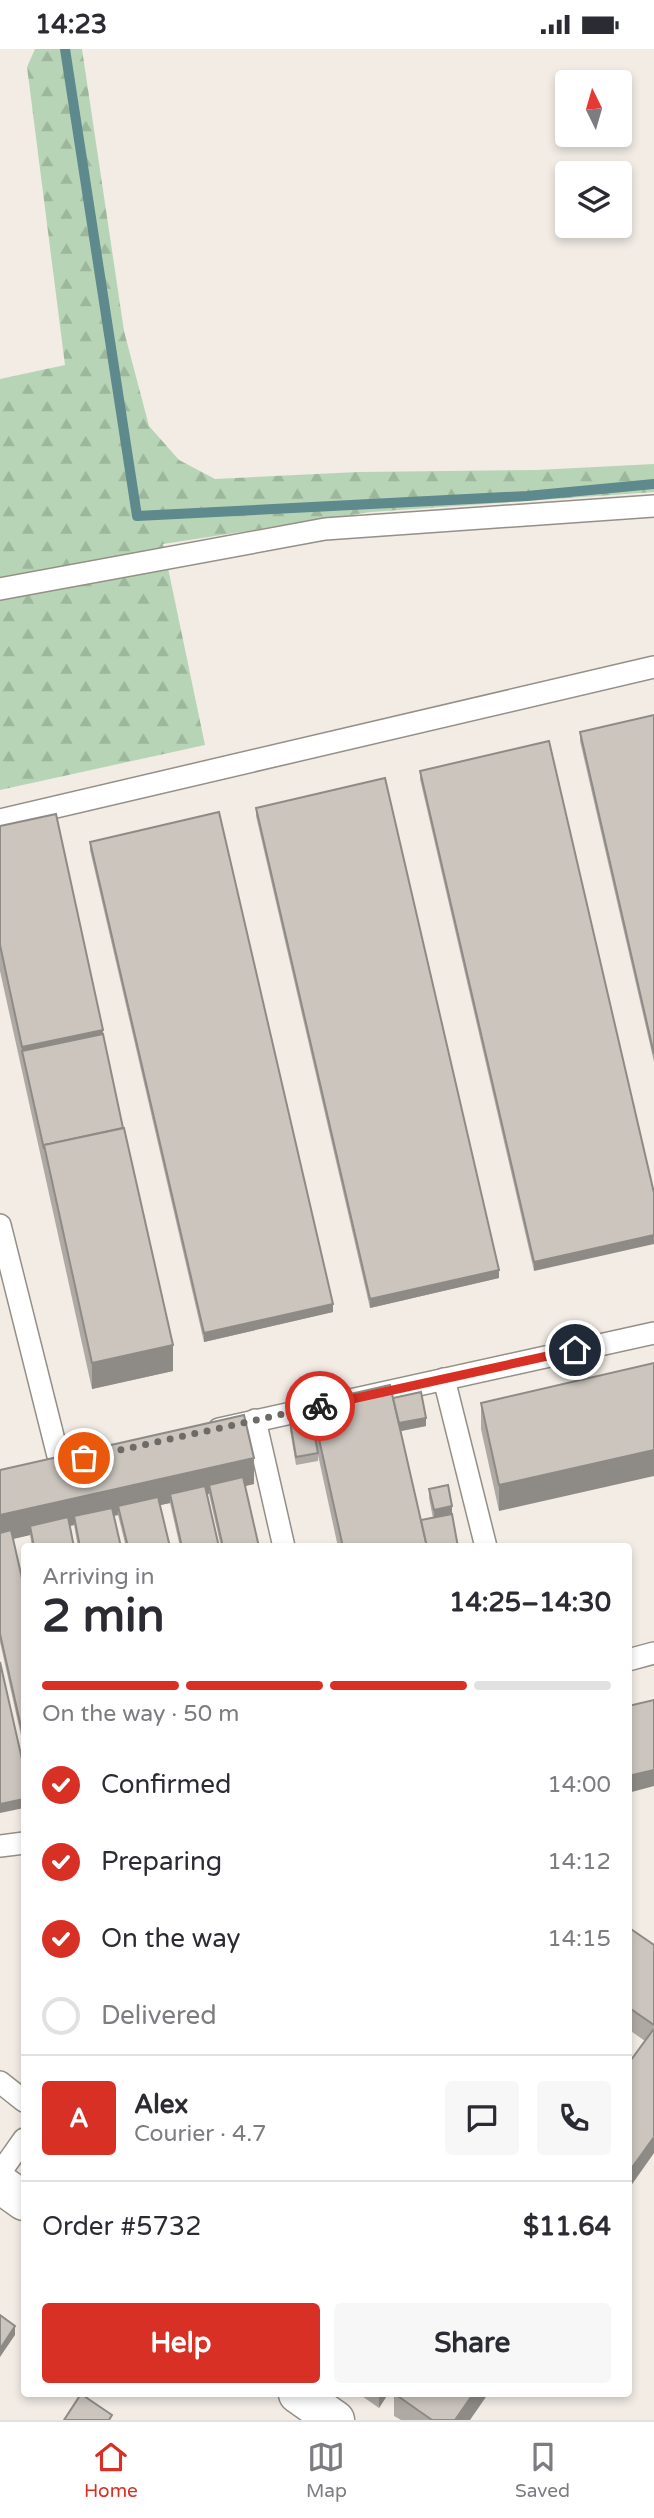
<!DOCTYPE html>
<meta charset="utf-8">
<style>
body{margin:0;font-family:"Varela Round",sans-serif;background:#f7f7f7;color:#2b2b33;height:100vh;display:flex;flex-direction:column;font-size:26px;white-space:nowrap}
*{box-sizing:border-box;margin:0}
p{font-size:23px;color:#7c7c81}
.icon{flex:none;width:38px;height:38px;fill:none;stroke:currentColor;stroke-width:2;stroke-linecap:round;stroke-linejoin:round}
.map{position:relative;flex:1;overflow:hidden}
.drawer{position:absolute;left:21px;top:1494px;width:611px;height:854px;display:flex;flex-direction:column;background:#fff;border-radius:7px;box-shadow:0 4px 10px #0003}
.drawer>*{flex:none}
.needle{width:46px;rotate:355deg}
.tools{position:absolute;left:555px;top:21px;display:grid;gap:14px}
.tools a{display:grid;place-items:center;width:77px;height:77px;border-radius:7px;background:#fff;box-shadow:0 4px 10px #0003;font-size:35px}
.pin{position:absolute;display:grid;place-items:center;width:60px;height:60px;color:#fff;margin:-30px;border:4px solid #fff;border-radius:50%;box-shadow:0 2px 7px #0007}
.courier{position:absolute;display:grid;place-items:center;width:70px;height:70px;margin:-35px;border:5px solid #d93025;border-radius:50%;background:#fff;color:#222;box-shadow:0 2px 9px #0007}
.headline em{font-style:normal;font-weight:800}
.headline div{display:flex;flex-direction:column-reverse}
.headline{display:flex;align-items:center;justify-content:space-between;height:119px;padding:0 21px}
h1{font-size:46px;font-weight:800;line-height:52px}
.bar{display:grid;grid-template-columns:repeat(4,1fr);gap:10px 7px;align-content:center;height:84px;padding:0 21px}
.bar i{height:9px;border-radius:5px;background:#e1e1e2}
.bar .on{background:#d93025}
.bar p{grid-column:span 4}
.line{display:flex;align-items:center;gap:18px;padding:0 21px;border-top:2px solid #e1e1e2}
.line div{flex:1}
.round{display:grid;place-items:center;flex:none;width:74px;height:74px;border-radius:7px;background:#f7f7f7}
ol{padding:0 21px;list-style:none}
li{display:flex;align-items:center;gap:21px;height:77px}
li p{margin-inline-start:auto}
li .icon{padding:7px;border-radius:50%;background:#d93025;color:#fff;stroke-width:4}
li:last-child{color:#7c7c81}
li i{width:38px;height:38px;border:4px solid #e1e1e2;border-radius:50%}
.cta{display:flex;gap:14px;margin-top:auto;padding:14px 21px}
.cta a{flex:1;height:80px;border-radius:7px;background:#d93025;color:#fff;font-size:28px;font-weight:800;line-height:80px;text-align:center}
.cta a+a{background:#f7f7f7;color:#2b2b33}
.status{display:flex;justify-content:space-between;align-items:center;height:49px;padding:0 35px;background:#fff;direction:ltr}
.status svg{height:19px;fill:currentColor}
.dock{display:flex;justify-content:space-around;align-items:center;height:98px;border-top:2px solid #e1e1e2;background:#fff;font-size:19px;color:#7c7c81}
.dock a{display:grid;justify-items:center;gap:4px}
.dock .on{color:#d93025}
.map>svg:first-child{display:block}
</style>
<div class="status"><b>14:23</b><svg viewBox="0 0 49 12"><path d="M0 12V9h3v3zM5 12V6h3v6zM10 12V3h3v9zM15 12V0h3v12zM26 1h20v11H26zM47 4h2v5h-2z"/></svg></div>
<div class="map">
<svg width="654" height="2371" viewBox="0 0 654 2371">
<defs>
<pattern id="forest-firs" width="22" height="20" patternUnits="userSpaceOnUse" patternTransform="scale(1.75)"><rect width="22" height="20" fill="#b7d5b6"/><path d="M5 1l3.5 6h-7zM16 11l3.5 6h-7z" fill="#9db79c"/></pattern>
</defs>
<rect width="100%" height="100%" fill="#f2ece5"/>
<path fill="url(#forest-firs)" d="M 35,0 L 82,0 L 124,282 L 149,377 L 179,411 L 215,430 L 358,423 L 536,421 L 654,415 L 654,443 L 371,463 L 163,495 L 205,696 L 0,741 L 0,330 L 65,316 L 27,18 Z"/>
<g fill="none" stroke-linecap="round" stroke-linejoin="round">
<path stroke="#5e898d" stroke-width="10" d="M 65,0 L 137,467 L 527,447 L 654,435"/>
<defs>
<g id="lane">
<path d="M 0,540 L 325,480 L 654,457"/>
<path d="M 0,771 L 654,618"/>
<path d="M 0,1176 L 60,1415 L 81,1410"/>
<path d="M 444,1330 L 486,1498"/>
<path d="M 255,1371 L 284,1498"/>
<path d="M 219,1380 L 654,1284"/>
<path d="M 628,1611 L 654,1604"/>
<path d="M 0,1797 L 24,1794"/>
<path d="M 0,2033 L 24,2052"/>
<path d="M 0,2124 L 24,2090"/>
</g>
<g id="street">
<path d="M 0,2135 L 24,2152"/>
<path d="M 298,2345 L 335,2371"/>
</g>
</defs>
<use href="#lane" stroke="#948f87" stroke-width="24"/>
<use href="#street" stroke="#948f87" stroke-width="41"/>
<use href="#lane" stroke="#fff" stroke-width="21"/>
<use href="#street" stroke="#fff" stroke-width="38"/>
</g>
<g fill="#afa9a3">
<path d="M 654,666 L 654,1013 L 580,692 L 580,683 Z"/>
<path d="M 549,692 L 534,1222 L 420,730 L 420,722 Z"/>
<path d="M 256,759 L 499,1229 L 370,1259 L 256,767 Z"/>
<path d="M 0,777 L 103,985 L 173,1322 L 92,1340 L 0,922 Z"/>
<path d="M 90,793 L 333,1263 L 204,1293 L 90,801 Z"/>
<path d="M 654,1314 L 499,1462 L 481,1380 L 481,1354 Z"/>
<path d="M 393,1349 L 426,1377 L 401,1382 L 421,1471 L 433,1469 L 429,1449 L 429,1440 L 452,1465 L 458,1498 L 338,1498 L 318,1406 L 318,1412 L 296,1416 L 290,1381 L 290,1372 L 311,1368 L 311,1354 Z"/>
<path d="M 0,1421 L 254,1435 L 245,1437 L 259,1498 L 221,1498 L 209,1445 L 207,1445 L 219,1498 L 180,1498 L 170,1454 L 160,1456 L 170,1498 L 126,1498 L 118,1466 L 114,1467 L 121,1498 L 78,1498 L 74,1476 L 70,1477 L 74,1498 L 32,1498 L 30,1486 L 13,1490 L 24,1538 L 24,1700 L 0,1593 Z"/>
<path d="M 628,1878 L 654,1896 L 654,2104 L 645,1992 L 628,1980 Z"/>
<path d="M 359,2345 L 388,2345 L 379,2359 Z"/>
<path d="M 394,2345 L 470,2371 L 401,2371 L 394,2367 Z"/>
</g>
<g fill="#8e8a85">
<path d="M 103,981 L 103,1007 L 22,1002 L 22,998 Z"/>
<path d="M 654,1186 L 654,1195 L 534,1222 L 534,1213 Z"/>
<path d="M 499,1221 L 499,1229 L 370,1259 L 370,1250 Z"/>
<path d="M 333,1255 L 333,1263 L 204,1293 L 204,1284 Z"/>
<path d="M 173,1296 L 173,1322 L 92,1340 L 92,1314 Z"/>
<path d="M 426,1369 L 426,1377 L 396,1383 L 396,1375 Z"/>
<path d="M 654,1401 L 654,1427 L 499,1462 L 499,1436 Z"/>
<path d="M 254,1409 L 254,1435 L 211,1445 L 209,1436 L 209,1445 L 172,1453 L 170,1445 L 170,1454 L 120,1465 L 118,1457 L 118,1466 L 75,1475 L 74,1467 L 74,1476 L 31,1485 L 30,1477 L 30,1486 L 0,1493 L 0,1466 Z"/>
<path d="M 452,1457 L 452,1465 L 434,1469 L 434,1461 Z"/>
<path d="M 654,1721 L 654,1737 L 628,1744 L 628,1727 Z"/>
<path d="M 24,1750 L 24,1759 L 0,1764 L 0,1755 Z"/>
<path d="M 654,2088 L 654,2104 L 628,2141 L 628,2124 Z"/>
<path d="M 15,2277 L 15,2286 L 0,2308 L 0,2300 Z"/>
<path d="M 379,2345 L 388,2345 L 379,2359 Z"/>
<path d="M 473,2345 L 488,2345 L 470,2371 L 455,2371 Z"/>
</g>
<g fill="#cbc5be" stroke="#8e8a85" stroke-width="2">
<path d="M 654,666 L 654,1005 L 580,683 Z"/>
<path d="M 549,692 L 654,1144 L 654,1186 L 534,1213 L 420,722 Z"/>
<path d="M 385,729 L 499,1221 L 370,1250 L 256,759 Z"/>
<path d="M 219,763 L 333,1255 L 204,1284 L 90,793 Z"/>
<path d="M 56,765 L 103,981 L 22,998 L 0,896 L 0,777 Z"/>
<path d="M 103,985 L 123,1079 L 44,1096 L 44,1100 L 22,1002 Z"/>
<path d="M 124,1079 L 173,1296 L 92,1314 L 44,1096 Z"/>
<path d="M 654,1314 L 654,1401 L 499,1436 L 481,1354 Z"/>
<path d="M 390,1336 L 427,1498 L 343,1498 L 311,1354 Z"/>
<path d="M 421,1343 L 426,1369 L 399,1374 L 393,1349 Z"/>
<path d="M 244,1366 L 254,1409 L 0,1466 L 0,1421 Z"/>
<path d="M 311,1368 L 318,1404 L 296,1408 L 290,1372 Z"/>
<path d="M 243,1428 L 259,1498 L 223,1498 L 209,1436 Z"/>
<path d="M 448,1436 L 452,1457 L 434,1461 L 429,1440 Z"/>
<path d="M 205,1437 L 219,1498 L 182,1498 L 170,1445 Z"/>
<path d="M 158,1448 L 170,1498 L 128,1498 L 118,1457 Z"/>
<path d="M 112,1459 L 121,1498 L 80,1498 L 74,1467 Z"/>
<path d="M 452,1465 L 458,1498 L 427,1498 L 421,1471 Z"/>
<path d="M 68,1468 L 74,1498 L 34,1498 L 30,1477 Z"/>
<path d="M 11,1481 L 24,1538 L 24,1691 L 0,1585 L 0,1484 Z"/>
<path d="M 0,1613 L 24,1719 L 24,1750 L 0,1755 Z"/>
<path d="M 654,1651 L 654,1721 L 628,1727 L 628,1657 Z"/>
<path d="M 628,1878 L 654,1896 L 654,1976 L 628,1958 Z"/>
<path d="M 653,1981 L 654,1982 L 654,2088 L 628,2124 L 628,2015 Z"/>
<path d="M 0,2266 L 15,2277 L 0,2300 Z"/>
<path d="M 81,2345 L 112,2366 L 109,2371 L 64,2371 Z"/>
<path d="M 395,2345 L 473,2345 L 455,2371 L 432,2371 Z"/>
</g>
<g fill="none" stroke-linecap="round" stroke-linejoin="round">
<path stroke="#6e6b66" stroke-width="7" stroke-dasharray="0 12.6" d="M 84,1409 L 320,1357"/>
<path stroke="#d93025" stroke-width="9" d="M 320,1357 L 575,1301"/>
</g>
</svg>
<div class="tools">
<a><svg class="needle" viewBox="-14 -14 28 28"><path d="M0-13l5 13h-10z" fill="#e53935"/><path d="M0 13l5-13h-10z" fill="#7c7c81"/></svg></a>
<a><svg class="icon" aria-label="layers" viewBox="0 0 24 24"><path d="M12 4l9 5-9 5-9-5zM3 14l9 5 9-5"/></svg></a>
</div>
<div class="pin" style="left:84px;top:1409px;background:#ea580c"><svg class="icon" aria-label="bag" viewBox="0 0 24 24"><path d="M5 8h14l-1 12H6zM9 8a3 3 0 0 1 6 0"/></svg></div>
<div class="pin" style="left:575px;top:1301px;background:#1f2937"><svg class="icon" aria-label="home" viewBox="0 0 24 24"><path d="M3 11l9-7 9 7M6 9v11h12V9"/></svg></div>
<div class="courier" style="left:320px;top:1357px"><svg class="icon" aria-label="bike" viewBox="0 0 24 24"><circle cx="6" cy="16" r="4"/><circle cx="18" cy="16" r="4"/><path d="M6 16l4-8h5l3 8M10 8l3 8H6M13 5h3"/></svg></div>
<section class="drawer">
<div class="headline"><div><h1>2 min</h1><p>Arriving in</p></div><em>14:25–14:30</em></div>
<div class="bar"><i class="on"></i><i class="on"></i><i class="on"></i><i></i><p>On the way · 50 m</p></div>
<ol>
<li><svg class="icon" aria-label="check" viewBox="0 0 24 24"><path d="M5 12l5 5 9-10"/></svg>Confirmed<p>14:00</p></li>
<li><svg class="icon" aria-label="check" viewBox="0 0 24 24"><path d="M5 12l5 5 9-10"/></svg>Preparing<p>14:12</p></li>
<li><svg class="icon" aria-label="check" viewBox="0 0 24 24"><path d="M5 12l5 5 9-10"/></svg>On the way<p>14:15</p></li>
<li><i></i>Delivered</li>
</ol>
<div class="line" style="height:126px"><b class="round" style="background:#d93025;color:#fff">A</b><div><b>Alex</b><p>Courier · 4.7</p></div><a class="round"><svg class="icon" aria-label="chat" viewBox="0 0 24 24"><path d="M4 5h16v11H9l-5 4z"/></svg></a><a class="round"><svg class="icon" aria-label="phone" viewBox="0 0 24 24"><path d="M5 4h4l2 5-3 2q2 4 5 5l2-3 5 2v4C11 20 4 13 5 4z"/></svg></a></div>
<div class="line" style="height:91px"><div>Order #5732</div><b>$11.64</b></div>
<div class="cta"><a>Help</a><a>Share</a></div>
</section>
</div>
<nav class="dock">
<a class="on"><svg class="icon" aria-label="home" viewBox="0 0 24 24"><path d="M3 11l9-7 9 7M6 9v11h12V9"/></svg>Home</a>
<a><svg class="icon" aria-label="map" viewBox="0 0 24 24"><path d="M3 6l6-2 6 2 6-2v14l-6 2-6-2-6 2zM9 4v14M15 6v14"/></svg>Map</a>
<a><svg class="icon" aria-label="saved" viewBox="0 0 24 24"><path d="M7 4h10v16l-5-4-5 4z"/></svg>Saved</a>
</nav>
